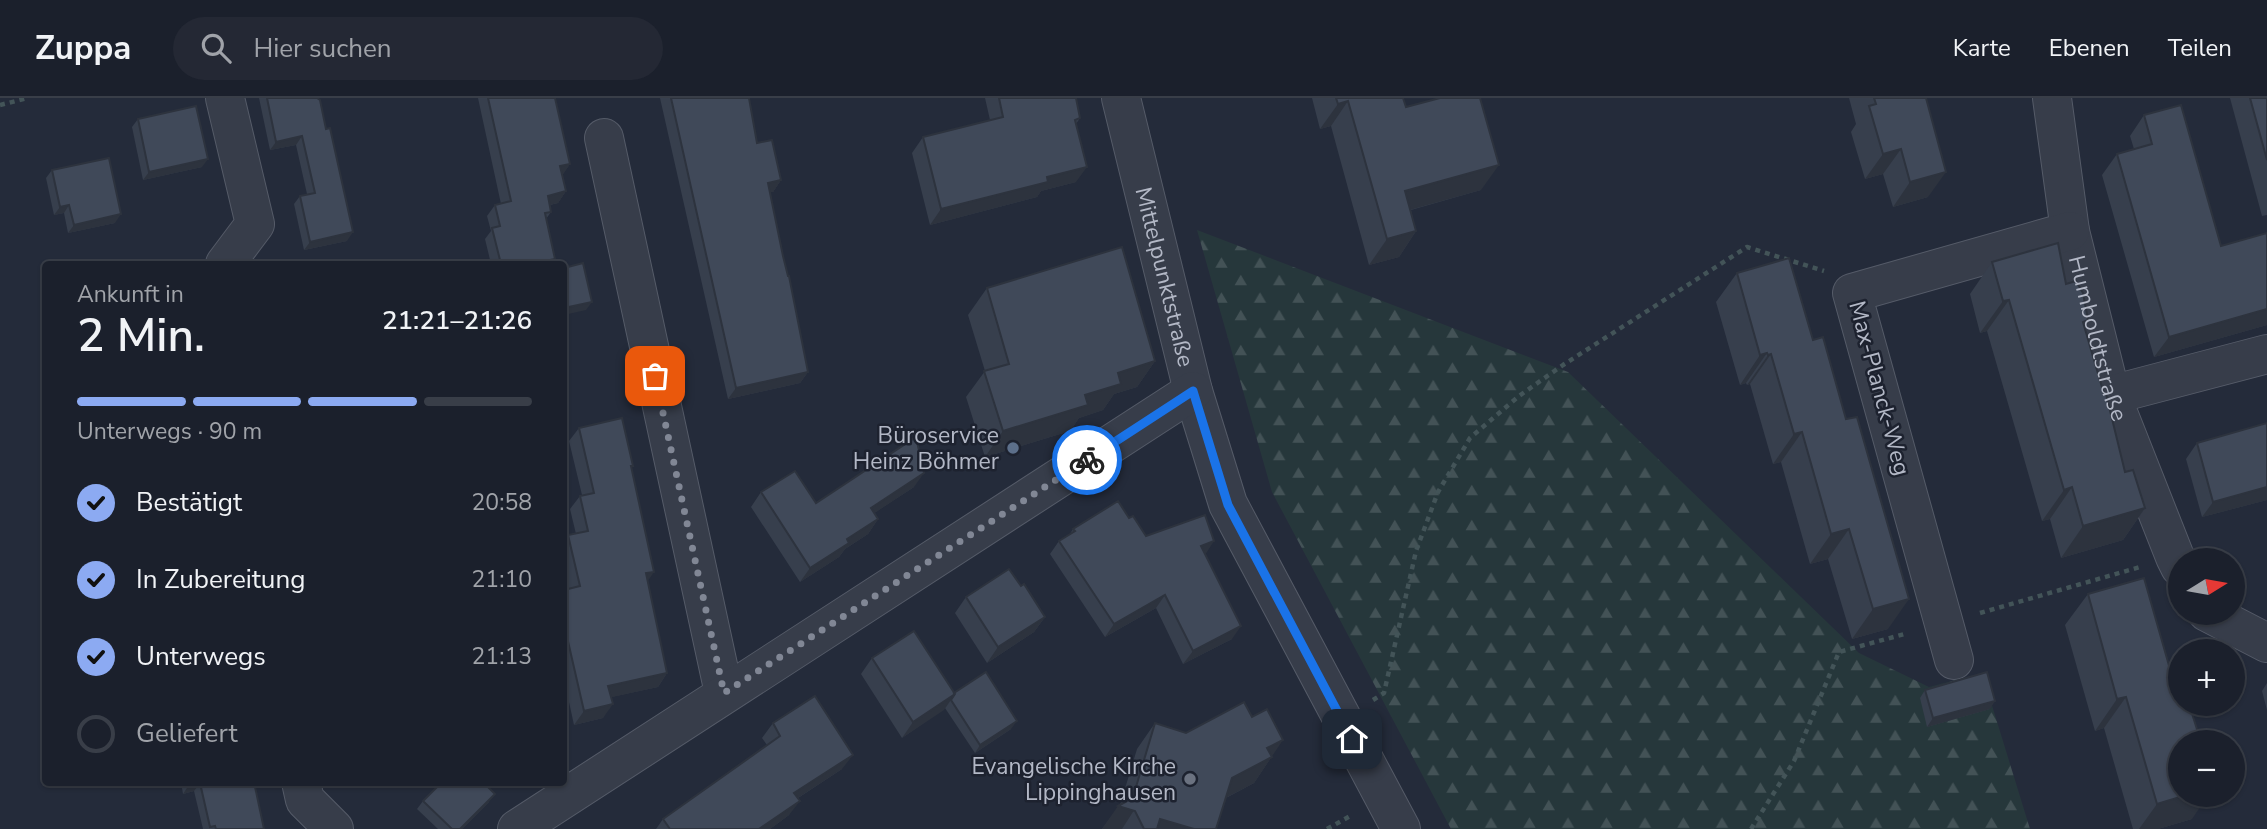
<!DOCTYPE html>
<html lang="de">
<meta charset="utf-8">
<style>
body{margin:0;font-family:"Nunito Sans",sans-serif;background:#242834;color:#f1f3f6;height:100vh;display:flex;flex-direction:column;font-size:26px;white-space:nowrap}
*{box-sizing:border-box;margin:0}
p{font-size:23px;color:#a0a3a9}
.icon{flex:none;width:38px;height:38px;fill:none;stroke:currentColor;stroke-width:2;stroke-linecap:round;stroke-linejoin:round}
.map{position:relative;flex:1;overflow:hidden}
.sheet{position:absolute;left:42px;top:163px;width:525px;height:525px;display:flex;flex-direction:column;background:#1b202c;border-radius:7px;box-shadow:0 2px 5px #0004,0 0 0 2px #393e48}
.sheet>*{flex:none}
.needle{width:46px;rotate:79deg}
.fabs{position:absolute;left:2168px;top:450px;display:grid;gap:14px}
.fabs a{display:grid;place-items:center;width:77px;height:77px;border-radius:50%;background:#1b202c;box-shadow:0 2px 5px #0004,0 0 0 2px #393e48;font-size:35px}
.pin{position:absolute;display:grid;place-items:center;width:60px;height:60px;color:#fff;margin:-30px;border-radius:14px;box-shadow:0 4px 10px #0006}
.courier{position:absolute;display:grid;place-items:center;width:70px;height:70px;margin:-35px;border:5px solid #1a73e8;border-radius:50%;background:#fff;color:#222;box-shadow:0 2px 9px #0007}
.head em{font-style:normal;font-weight:600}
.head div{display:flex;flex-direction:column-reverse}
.head{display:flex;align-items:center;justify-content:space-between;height:119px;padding:0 35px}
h1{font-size:46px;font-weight:600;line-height:52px}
.bar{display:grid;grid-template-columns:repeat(4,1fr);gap:10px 7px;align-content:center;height:84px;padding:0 35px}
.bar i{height:9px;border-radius:5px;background:#393e48}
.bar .selected{background:#8caaf2}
.bar p{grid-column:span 4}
ol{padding:0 35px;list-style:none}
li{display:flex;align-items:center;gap:21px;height:77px}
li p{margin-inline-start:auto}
li .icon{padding:7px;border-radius:50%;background:#8caaf2;color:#111;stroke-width:4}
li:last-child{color:#a0a3a9}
li i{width:38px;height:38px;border:4px solid #393e48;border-radius:50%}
header{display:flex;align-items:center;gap:42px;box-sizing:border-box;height:98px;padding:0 35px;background:#1b202c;border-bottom:2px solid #393e48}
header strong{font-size:33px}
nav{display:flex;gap:38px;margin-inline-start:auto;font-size:24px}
.search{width:490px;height:63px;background:#242834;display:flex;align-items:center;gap:18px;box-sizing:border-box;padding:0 24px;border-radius:38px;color:#a0a3a9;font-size:26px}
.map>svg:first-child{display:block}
</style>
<header>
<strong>Zuppa</strong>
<div class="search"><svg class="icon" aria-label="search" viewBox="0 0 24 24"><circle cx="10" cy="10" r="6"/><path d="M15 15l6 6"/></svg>Hier suchen</div>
<nav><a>Karte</a><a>Ebenen</a><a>Teilen</a></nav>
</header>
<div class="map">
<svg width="2267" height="731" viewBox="0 0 2267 731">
<defs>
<pattern id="forest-firs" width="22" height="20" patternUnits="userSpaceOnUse" patternTransform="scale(1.75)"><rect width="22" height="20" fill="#26373b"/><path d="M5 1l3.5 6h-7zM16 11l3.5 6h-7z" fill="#435256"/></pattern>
</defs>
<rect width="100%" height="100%" fill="#242b3a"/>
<path fill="url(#forest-firs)" d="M 1197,132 L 1568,274 L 1859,555 L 1929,589 L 1982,575 L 2030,731 L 1451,731 L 1272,394 Z"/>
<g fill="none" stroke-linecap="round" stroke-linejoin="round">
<defs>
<g id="minor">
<path d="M 225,0 L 255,126 L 225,166"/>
<path id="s1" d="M 1121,0 L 1193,293 L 1228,406 L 1401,731"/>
<path id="s2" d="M 2052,0 L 2070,133 L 2111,297 L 2175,459 L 2180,469"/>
<path d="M 604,40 L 724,595"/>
<path d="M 2111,297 L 2267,256"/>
<path d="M 2207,514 L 2267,545"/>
<path d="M 1954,562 L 1852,195 L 2070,133"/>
<path d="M 301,684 L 305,702 L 334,731"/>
<path d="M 517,731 L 1193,293"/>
</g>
</defs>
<use href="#minor" stroke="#555b68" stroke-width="40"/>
<g stroke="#435458" stroke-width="4.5" stroke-dasharray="5 5" stroke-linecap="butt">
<path d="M 0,7 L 28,0"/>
<path d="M 1980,515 L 2140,469"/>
<path d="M 1373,602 L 1384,595 L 1416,453 L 1438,394 L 1470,340 L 1519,298 L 1563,267 L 1747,149 L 1824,173"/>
<path d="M 1327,731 L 1352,717"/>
<path d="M 1751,731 L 1794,663 L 1839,554 L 1908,535"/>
</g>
<use href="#minor" stroke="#373d4a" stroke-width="38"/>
</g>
<g fill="#373f4d">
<path d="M 259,0 L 317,0 L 347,143 L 304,152 L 294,106 L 300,98 L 307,96 L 296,47 L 270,52 Z"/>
<path d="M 478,0 L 555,0 L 570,66 L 562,77 L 566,93 L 558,105 L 550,107 L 551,114 L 546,121 L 551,166 L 491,166 L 485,141 L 491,133 L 487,118 L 495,107 L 501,106 Z"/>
<path d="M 660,0 L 749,0 L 757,45 L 781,82 L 773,94 L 770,94 L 808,274 L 800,285 L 728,301 Z"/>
<path d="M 985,0 L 1076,0 L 1080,20 L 1076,26 L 1076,84 L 1041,93 L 1037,99 L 930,127 L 912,55 L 923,39 L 990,22 Z"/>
<path d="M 1312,0 L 1403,0 L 1406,9 L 1481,92 L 1411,112 L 1416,133 L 1399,159 L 1369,167 L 1331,28 L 1320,31 Z"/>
<path d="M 1849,0 L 1926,0 L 1928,99 L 1893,109 L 1883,76 L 1865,81 L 1851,34 L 1856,26 Z"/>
<path d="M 2230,0 L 2267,0 L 2267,117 L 2262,118 Z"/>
<path d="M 2144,17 L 2221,148 L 2267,135 L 2267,227 L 2154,259 L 2102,77 L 2117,56 L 2134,51 L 2130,38 Z"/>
<path d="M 138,21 L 202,69 L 143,82 L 132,29 Z"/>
<path d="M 52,72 L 115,125 L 68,135 L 64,115 L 54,117 L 46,80 Z"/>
<path d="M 1789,160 L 1888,531 L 1852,541 L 1828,461 L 1810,466 L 1781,364 L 1773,366 L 1750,286 L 1747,287 L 1746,285 L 1740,287 L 1716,204 L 1737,175 Z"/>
<path d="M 1992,164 L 2066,186 L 2084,228 L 2125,374 L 2145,410 L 2123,442 L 2061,460 L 2050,421 L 2042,423 L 1987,233 L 1980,235 L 1970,196 Z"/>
<path d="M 987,190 L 1155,263 L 1137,289 L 1114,296 L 1103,312 L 1079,320 L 1070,333 L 985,359 L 966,299 L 985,273 L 968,217 Z"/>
<path d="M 2267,325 L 2267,402 L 2202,419 L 2186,361 L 2197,345 Z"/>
<path d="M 579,330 L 631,370 L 648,483 L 667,575 L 658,589 L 611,599 L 603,620 L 574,627 L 564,581 L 564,492 L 568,491 L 564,470 L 564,444 L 568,437 L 576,436 L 570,411 L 580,398 L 582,397 L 569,343 Z"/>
<path d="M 914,389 L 874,415 L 878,421 L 868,436 L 845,451 L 839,459 L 800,484 L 751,409 L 761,394 L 816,405 Z"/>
<path d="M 1129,420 L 1146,438 L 1205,457 L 1232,541 L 1183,566 L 1156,510 L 1105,539 L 1050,456 L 1059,443 L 1070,436 L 1073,431 Z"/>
<path d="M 1021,488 L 1045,519 L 1034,534 L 987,565 L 955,515 L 966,499 Z"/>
<path d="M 2088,496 L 2192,721 L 2158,731 L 2133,731 L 2104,630 L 2095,633 L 2065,527 Z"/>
<path d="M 872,560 L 954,595 L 1011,631 L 975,655 L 945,610 L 902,640 L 861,576 Z"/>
<path d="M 2267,585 L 2267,612 L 2262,593 Z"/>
<path d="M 1925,592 L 1990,611 L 1927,629 L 1920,600 Z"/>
<path d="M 773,625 L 842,671 L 798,700 L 789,717 L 770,731 L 656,731 L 663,721 L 767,647 L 762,640 Z"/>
<path d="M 1155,625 L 1186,635 L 1272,658 L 1254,685 L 1226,700 L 1216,731 L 1102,731 L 1120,707 L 1137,651 Z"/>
<path d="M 181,684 L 254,684 L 264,731 L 203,731 L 194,693 L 183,696 Z"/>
<path d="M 423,703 L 489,704 L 462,731 L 438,731 L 417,711 Z"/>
</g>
<g fill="#2d333e">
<path d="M 1348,3 L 1331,28 L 1320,31 L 1338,6 Z"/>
<path d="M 302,38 L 296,47 L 270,52 L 276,44 Z"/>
<path d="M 1901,51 L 1883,76 L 1865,81 L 1883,56 Z"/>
<path d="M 208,61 L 202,69 L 143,82 L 149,74 Z"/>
<path d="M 570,66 L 562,78 L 560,68 Z"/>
<path d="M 1499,67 L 1481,92 L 1388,118 L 1405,93 Z"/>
<path d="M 1087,69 L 1076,84 L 1041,93 L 1037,99 L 930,127 L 941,111 L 1047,79 Z"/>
<path d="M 1946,74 L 1928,99 L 1893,109 L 1910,84 Z"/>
<path d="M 781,82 L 773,94 L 760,96 L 768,85 Z"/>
<path d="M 566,93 L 558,105 L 540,109 L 548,98 Z"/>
<path d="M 69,107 L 64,115 L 54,117 L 60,109 Z"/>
<path d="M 121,116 L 115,125 L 68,135 L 74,127 Z"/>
<path d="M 1416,133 L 1399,159 L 1369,167 L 1387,141 Z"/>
<path d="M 353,134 L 347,143 L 304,152 L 310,144 Z"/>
<path d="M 555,161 L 551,166 L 531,166 Z"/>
<path d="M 2009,202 L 1987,233 L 1980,235 L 2003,203 Z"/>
<path d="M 592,204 L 586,212 L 564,217 L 564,210 Z"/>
<path d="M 2267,211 L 2267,227 L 2154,259 L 2169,239 Z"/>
<path d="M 1767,255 L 1746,285 L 1740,287 L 1760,257 Z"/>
<path d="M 1771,256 L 1750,286 L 1747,287 L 1768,257 Z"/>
<path d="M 1155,263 L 1137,289 L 1114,296 L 1103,312 L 1079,320 L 1070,333 L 985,359 L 1003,333 L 1085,297 L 1118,275 Z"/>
<path d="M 808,274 L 800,285 L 728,301 L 736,290 Z"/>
<path d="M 1802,334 L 1781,364 L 1773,366 L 1794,336 Z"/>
<path d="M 924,375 L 914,389 L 861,424 L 871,410 Z"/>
<path d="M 2072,389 L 2050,421 L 2042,423 L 2064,392 Z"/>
<path d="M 2267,389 L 2267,402 L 2202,419 L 2213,404 Z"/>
<path d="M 2145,410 L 2123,442 L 2061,460 L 2083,428 Z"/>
<path d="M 878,421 L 868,436 L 845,451 L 839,459 L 800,484 L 810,470 L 847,441 Z"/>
<path d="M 1849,431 L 1828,461 L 1810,466 L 1831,436 Z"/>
<path d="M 1214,443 L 1205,457 L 1201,448 Z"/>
<path d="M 654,474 L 645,487 L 646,475 Z"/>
<path d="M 1165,497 L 1156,510 L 1105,539 L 1114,526 Z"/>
<path d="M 1909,501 L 1888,531 L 1852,541 L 1873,511 Z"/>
<path d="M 1045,519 L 1034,534 L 987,565 L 998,549 Z"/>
<path d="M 1241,528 L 1232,541 L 1183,566 L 1193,553 Z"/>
<path d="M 667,575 L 658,589 L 599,602 L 608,588 Z"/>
<path d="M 955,596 L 944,612 L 902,640 L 913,624 Z"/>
<path d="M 2126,599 L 2104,630 L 2095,633 L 2117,601 Z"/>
<path d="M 1995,603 L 1990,611 L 1927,629 L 1933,620 Z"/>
<path d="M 613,606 L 603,620 L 574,627 L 584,613 Z"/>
<path d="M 1017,623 L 1011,631 L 975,655 L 980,647 Z"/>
<path d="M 1283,642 L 1254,685 L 1214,706 L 1232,680 L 1267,650 Z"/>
<path d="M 853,657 L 842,671 L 784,709 L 794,695 Z"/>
<path d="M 200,685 L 194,693 L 183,696 L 189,687 Z"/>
<path d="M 1136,689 L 1147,692 L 1122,731 L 1102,731 L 1118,708 L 1121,709 Z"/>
<path d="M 495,696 L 489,704 L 462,731 L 460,731 Z"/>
<path d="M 2190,696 L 2209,696 L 2192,721 L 2158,731 L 2139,731 L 2157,706 Z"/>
<path d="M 800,703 L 789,717 L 770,731 L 759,731 Z"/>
<path d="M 1160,721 L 1194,731 L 1153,731 Z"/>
</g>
<g fill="#404959" stroke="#2d333e" stroke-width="2">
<path d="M 267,0 L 317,0 L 320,2 L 326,31 L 330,30 L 353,134 L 310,144 L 300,98 L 315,95 L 302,38 L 276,44 Z"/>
<path d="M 488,0 L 555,0 L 570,66 L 560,68 L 566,93 L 548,98 L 551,114 L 545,115 L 555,161 L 531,166 L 501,166 L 492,130 L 500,128 L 495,107 L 511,103 Z"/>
<path d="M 671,0 L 749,0 L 757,45 L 772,42 L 781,82 L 768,85 L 783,158 L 788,178 L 789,178 L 808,274 L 736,290 Z"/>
<path d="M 999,0 L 1076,0 L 1080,20 L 1075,22 L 1087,69 L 1047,79 L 1048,84 L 941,111 L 923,39 L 1003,19 Z"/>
<path d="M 1336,0 L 1403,0 L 1406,9 L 1440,0 L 1480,0 L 1499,67 L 1405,93 L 1416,133 L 1387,141 L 1348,3 L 1338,6 Z"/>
<path d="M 1874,0 L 1926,0 L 1946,74 L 1910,84 L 1901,51 L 1883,56 L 1869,8 L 1876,6 Z"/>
<path d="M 2250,0 L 2267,0 L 2267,62 Z"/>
<path d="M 2181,7 L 2221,148 L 2267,135 L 2267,211 L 2169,239 L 2117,56 L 2152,46 L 2144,17 Z"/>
<path d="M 196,8 L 208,61 L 149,74 L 138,21 Z"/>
<path d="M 109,60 L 121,116 L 74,127 L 69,107 L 60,109 L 52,72 Z"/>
<path d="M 2058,145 L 2066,186 L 2076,183 L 2083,195 L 2088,222 L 2083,224 L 2104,296 L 2106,296 L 2125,374 L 2133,372 L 2145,410 L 2083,428 L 2072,389 L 2064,392 L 2009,202 L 2003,203 L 1992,164 Z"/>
<path d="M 1122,149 L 1155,263 L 1118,275 L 1121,286 L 1085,297 L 1088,307 L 1003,333 L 984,273 L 1009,266 L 987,190 Z"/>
<path d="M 1789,160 L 1813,242 L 1823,239 L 1846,321 L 1857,319 L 1909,501 L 1873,511 L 1849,431 L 1831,436 L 1802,334 L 1794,336 L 1771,256 L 1768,257 L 1767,255 L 1760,257 L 1737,175 Z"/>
<path d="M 583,165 L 592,204 L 564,210 L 564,170 Z"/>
<path d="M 622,320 L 633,368 L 631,368 L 654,474 L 646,475 L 667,575 L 608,588 L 613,606 L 584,613 L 564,526 L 564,492 L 580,488 L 568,437 L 588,433 L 580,398 L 594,395 L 579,330 Z"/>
<path d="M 2267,325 L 2267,389 L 2213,404 L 2197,345 Z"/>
<path d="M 916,339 L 924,375 L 871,410 L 878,421 L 847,441 L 849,445 L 810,470 L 761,394 L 795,373 L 816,405 Z"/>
<path d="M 1118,403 L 1129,420 L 1133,418 L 1146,438 L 1205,417 L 1214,443 L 1201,448 L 1241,528 L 1193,553 L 1165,497 L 1114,526 L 1059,443 L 1075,433 L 1073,431 Z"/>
<path d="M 1009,471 L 1021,488 L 1024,486 L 1045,519 L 998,549 L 966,499 Z"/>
<path d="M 2144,480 L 2174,585 L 2180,583 L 2180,606 L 2189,606 L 2201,644 L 2180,644 L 2180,696 L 2190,696 L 2157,706 L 2126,599 L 2117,601 L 2088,496 Z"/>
<path d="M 914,533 L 955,596 L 913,624 L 872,560 Z"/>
<path d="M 986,574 L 1017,623 L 980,647 L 951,602 L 955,596 L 954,595 Z"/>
<path d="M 1987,574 L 1995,603 L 1933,620 L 1925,592 Z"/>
<path d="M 815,598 L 853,657 L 794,695 L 800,703 L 759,731 L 670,731 L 663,721 L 780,638 L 773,625 Z"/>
<path d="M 1244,604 L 1252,619 L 1267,611 L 1283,642 L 1267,650 L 1272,659 L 1232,680 L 1216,731 L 1194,731 L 1160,721 L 1157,731 L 1144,731 L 1135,713 L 1118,708 L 1147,692 L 1136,689 L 1155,625 L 1186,635 Z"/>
<path d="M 188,684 L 254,684 L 264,731 L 216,731 L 215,728 L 210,729 L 200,685 L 189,687 Z"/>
<path d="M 442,684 L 483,684 L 495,696 L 460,731 L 452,731 L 423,703 Z"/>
</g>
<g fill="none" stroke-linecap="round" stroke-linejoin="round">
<path stroke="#818795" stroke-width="7" stroke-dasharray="0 12.6" d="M 655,278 L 724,595 L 1087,362"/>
<path stroke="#1a73e8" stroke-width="9" d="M 1087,362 L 1193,293 L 1228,407 L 1352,641"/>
</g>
<circle fill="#5c6f8a" stroke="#1d222f" stroke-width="2.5" cx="1013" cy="350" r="7"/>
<circle fill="#6b7280" stroke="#1d222f" stroke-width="2.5" cx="1190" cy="681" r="7"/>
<g text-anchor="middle" stroke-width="5" stroke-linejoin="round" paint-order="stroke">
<g font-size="23" fill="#b3b8c6" stroke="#1d222f">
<text dy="8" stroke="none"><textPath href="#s1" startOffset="184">Mittelpunktstraße</textPath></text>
<text dy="8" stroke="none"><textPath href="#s2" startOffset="245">Humboldtstraße</textPath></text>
<text transform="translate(1880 290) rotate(75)" y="8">Max-Planck-Weg</text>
</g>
<g font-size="23" fill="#b3b8c6" stroke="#1d222f" text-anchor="end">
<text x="999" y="345">Büroservice<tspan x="999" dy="26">Heinz Böhmer</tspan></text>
<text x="1176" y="676">Evangelische Kirche<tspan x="1176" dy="26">Lippinghausen</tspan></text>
</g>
</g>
</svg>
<div class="fabs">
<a><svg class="needle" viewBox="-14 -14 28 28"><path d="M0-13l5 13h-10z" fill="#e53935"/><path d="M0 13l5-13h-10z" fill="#a0a3a9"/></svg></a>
<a>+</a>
<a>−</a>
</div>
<div class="pin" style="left:655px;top:278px;background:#ea580c"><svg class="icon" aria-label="bag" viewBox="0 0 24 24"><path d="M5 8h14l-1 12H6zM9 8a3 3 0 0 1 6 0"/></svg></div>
<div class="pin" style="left:1352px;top:641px;background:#1f2937"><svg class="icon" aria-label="home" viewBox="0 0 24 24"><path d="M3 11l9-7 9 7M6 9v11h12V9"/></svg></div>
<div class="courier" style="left:1087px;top:362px"><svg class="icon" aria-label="bike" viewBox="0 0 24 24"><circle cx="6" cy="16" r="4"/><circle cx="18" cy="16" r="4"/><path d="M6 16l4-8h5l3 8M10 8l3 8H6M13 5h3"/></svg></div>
<section class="sheet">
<div class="head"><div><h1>2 Min.</h1><p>Ankunft in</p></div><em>21:21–21:26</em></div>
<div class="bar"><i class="selected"></i><i class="selected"></i><i class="selected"></i><i></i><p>Unterwegs · 90 m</p></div>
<ol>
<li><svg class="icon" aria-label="check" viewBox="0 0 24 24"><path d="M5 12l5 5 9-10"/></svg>Bestätigt<p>20:58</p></li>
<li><svg class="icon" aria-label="check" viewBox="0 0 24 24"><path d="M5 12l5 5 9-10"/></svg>In Zubereitung<p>21:10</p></li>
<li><svg class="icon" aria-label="check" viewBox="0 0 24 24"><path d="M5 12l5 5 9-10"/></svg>Unterwegs<p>21:13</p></li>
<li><i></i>Geliefert</li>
</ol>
</section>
</div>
